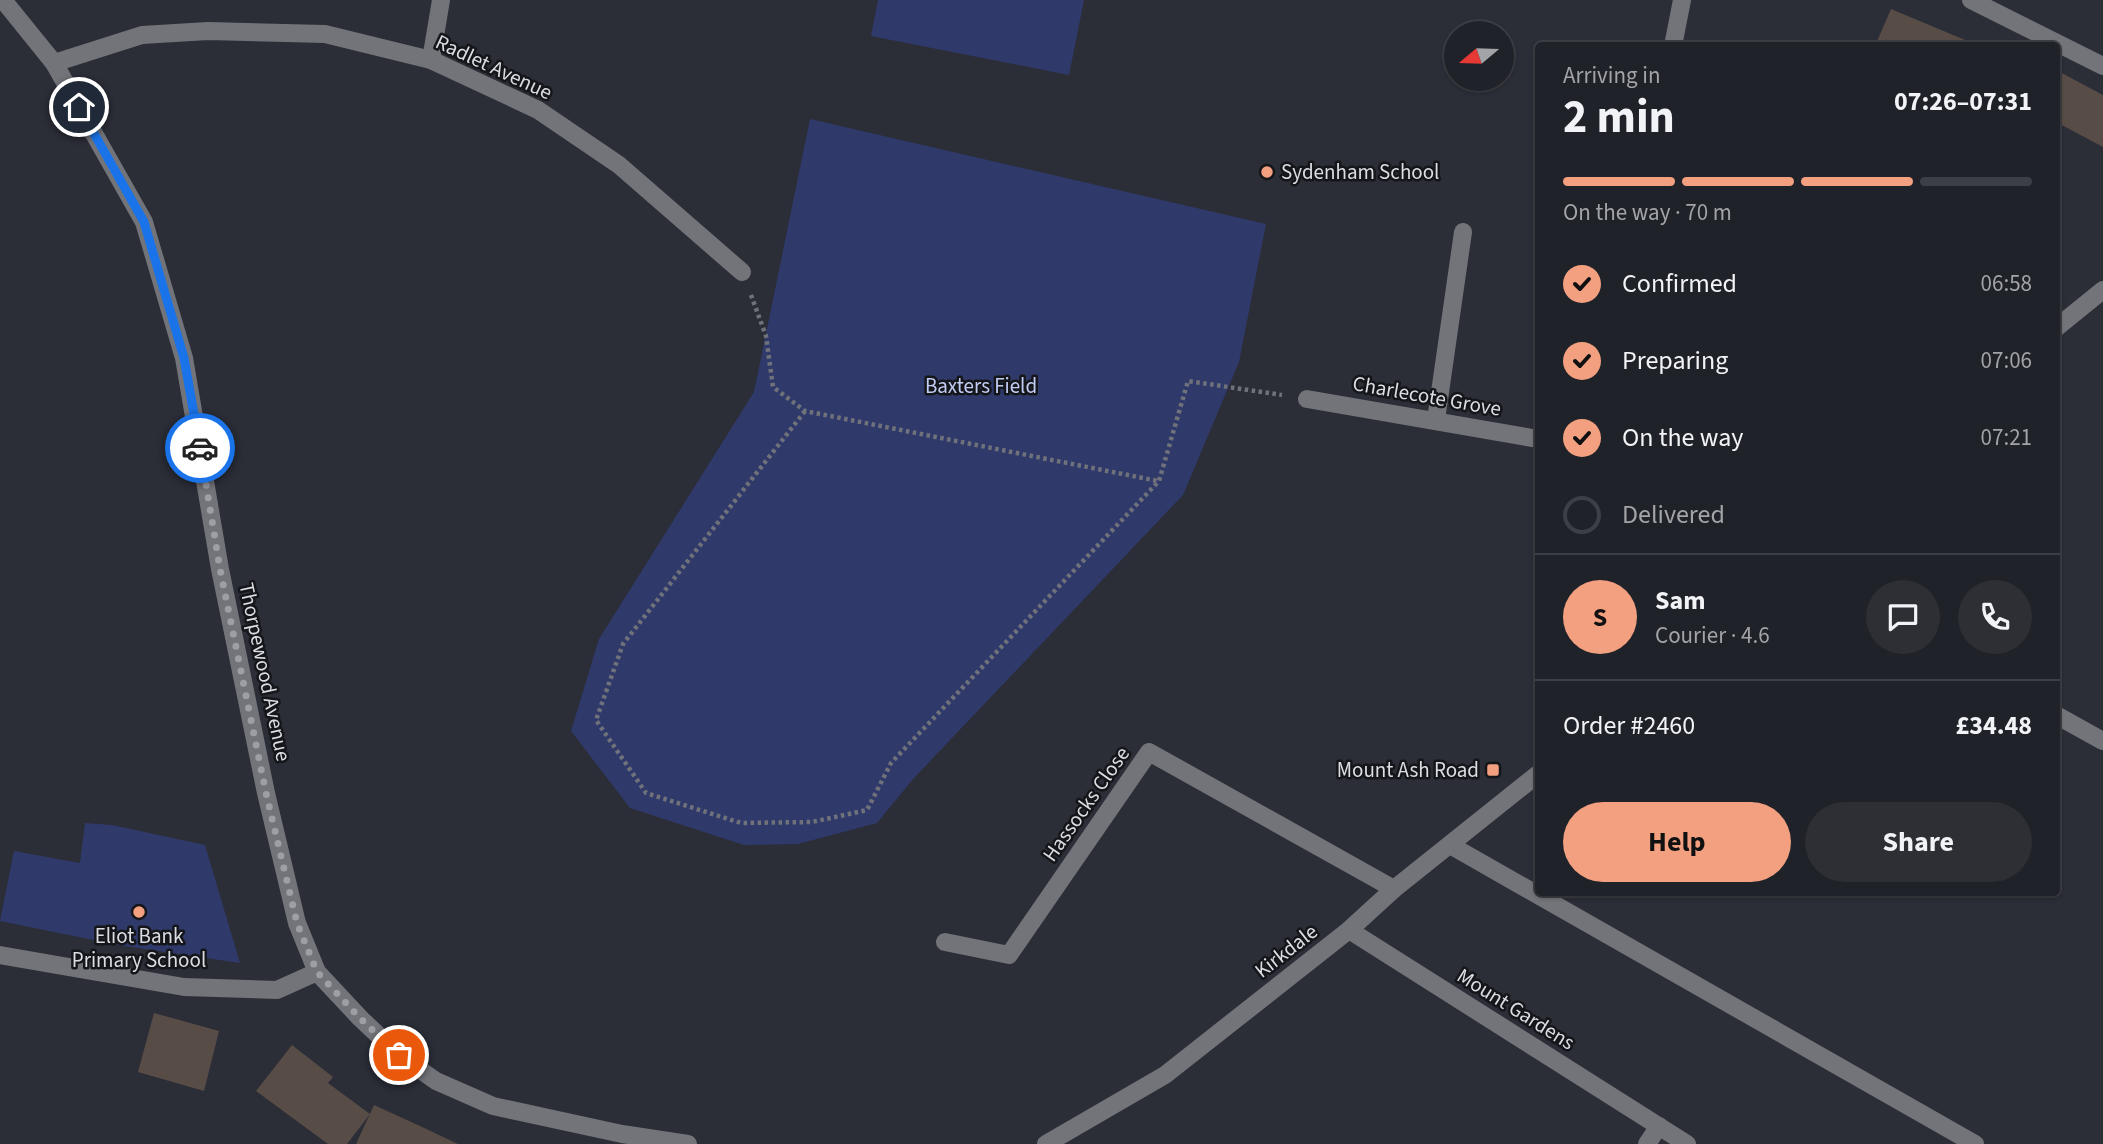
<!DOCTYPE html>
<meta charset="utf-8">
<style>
body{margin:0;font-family:"Source Sans 3",sans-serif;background:#2d2f35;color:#f1f3f6;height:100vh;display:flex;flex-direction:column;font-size:26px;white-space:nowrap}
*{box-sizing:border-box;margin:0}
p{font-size:23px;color:#a2a4a8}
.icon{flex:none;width:38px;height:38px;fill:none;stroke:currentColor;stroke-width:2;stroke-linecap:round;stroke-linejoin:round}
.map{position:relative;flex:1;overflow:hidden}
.sheet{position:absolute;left:1535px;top:42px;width:525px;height:854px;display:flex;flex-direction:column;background:#202229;border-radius:7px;box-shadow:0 2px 5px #0004,0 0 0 2px #3d3f46}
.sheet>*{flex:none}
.needle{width:46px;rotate:251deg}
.buttons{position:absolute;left:1444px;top:21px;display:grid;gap:14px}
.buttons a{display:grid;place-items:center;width:70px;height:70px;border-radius:50%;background:#202229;box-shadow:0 2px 5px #0004,0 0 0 2px #3d3f46;font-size:35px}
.pin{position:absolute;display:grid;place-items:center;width:60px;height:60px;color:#fff;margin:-30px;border:4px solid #fff;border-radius:50%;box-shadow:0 2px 7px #0007}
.courier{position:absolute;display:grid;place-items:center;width:70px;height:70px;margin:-35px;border:5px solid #1a73e8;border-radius:50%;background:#fff;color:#222;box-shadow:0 2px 9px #0007}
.summary em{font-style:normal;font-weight:700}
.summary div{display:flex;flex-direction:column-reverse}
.summary{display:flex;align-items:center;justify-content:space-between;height:119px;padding:0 28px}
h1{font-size:46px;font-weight:700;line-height:52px}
.bar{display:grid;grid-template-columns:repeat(4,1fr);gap:10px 7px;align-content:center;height:84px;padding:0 28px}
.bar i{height:9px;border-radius:5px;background:#3d3f46}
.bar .current{background:#f2a080}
.bar p{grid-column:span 4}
.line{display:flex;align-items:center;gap:18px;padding:0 28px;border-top:2px solid #3d3f46}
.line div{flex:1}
.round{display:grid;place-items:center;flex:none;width:74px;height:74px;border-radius:37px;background:#2d2f35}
ol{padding:0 28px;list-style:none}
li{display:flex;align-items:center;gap:21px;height:77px}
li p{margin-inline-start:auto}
li .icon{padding:7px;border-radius:50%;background:#f2a080;color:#111;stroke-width:4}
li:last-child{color:#a2a4a8}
li i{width:38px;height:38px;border:4px solid #3d3f46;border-radius:50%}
.action{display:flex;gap:14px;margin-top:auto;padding:14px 28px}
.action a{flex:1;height:80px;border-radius:42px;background:#f2a080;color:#111;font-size:28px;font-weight:700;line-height:80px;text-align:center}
.action a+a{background:#2d2f35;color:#f1f3f6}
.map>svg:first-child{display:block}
</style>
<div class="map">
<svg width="2103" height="1144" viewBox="0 0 2103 1144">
<rect width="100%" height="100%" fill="#2b2d37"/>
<g fill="#303a6a">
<path d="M 878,0 L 1084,0 L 1069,75 L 871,36 Z"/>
<path d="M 810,119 L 1266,224 L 1239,362 L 1183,495 L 914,778 L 877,823 L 798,844 L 744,845 L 630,808 L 571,731 L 599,639 L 754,392 Z"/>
<path d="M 85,823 L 112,825 L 205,845 L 240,963 L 118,945 L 0,921 L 14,851 L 80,863 Z"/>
</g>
<g fill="#584c47">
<path d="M 1891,9 L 1977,45 L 1977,46 L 1875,46 Z"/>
<path d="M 2056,70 L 2103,95 L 2103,147 L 2056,122 Z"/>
<path d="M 154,1013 L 219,1031 L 204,1091 L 138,1072 Z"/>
<path d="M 292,1045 L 333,1077 L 328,1083 L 370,1114 L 347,1144 L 328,1144 L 256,1091 Z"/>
<path d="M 374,1105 L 420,1126 L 458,1144 L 356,1144 Z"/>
</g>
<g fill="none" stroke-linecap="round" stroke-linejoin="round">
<g stroke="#70727b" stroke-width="4.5" stroke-dasharray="3.5 3.5" stroke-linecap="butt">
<path d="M 751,295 L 766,336 L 773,387 L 805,411 L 1158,481"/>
<path d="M 805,411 L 623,644 L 596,720 L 646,793 L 741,823 L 812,822 L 867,810 L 891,763 L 1159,481 L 1188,381 L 1282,395"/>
</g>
<g stroke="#727479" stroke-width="18">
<path d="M 3,0 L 54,63 L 144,222 L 184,358 L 220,569 L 266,793 L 297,923 L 317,972 L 360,1018 L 399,1055 L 436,1081 L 493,1106 L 622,1134 L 688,1144"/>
<path d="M 1971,0 L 2103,66"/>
<path d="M 1673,46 L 1682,0"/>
<path d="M 431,60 L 441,0"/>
<path d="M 54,63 L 142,35 L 208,31 L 325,34 L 431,60 L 538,110 L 619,165 L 742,272"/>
<path d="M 2056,328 L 2103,290"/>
<path d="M 1307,399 L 1538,439"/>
<path d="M 1436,420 L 1463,232"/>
<path d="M 2056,715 L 2103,741"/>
<path d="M 1450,845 L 1975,1144"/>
<path d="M 1349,930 L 1687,1144"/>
<path d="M 945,942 L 1009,955 L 1149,752 L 1394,889"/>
<path d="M 0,955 L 184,987 L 277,990 L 317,972"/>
<path d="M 1046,1144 L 1165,1075 L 1349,930 L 1394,889 L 1538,774"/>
<path d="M 1647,1144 L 1659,1126"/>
</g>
</g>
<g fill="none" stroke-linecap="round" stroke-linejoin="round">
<path stroke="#9d9fa7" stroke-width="7" stroke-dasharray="0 12.6" d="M 200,448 L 220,569 L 266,793 L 297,923 L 317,972 L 360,1018 L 399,1055"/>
<path stroke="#1a73e8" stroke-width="9" d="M 79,107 L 144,222 L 184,358 L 200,448"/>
</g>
<g fill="#f2a080" stroke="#15161a" stroke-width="2.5">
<circle cx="1267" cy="172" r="7"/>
<rect x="1486" y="763" width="14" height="14" rx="3.5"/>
<circle cx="139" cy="912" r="7"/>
</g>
<g text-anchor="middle" stroke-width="5" stroke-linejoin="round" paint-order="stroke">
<g font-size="21" fill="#dbdde4" stroke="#15161a">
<text transform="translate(494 67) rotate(25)" y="7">Radlet Avenue</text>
<text transform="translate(1427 396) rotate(10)" y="7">Charlecote Grove</text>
<text transform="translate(265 672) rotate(78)" y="7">Thorpewood Avenue</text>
<text transform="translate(1086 804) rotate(-55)" y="7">Hassocks Close</text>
<text transform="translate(1286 951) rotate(-38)" y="7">Kirkdale</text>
<text transform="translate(1516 1009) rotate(32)" y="7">Mount Gardens</text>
</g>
<g font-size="21" fill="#dbdde4" stroke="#15161a" text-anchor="start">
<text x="1281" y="179">Sydenham School</text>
<text x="1479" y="777" text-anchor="end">Mount Ash Road</text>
<text x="139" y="943" text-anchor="middle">Eliot Bank<tspan x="139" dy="24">Primary School</tspan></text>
</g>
<g font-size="21" fill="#c2cdf6" stroke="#15161a">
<text x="981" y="393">Baxters Field</text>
</g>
</g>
</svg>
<div class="buttons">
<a><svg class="needle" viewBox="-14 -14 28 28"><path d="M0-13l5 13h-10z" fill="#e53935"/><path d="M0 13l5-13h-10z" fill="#a2a4a8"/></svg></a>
</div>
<div class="pin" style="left:399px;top:1055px;background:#ea580c"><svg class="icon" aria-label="bag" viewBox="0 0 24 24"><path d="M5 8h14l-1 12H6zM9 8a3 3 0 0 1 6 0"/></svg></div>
<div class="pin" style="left:79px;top:107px;background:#1f2937"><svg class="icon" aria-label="home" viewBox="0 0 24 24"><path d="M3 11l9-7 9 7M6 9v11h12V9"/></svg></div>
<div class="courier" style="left:200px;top:448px"><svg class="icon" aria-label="car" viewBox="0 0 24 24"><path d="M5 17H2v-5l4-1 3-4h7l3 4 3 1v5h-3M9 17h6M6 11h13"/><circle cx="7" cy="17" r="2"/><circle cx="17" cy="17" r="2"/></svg></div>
<section class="sheet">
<div class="summary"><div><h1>2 min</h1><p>Arriving in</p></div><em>07:26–07:31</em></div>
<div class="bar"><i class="current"></i><i class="current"></i><i class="current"></i><i></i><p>On the way · 70 m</p></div>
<ol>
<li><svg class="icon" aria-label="check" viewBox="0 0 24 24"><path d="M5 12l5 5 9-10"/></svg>Confirmed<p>06:58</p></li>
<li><svg class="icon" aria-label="check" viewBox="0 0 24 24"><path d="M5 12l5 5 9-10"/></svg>Preparing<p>07:06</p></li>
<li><svg class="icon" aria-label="check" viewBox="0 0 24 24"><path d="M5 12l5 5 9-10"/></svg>On the way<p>07:21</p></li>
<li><i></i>Delivered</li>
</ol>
<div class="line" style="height:126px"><b class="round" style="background:#f2a080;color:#111">S</b><div><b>Sam</b><p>Courier · 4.6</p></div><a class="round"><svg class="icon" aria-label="chat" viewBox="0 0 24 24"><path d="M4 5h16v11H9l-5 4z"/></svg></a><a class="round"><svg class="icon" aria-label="phone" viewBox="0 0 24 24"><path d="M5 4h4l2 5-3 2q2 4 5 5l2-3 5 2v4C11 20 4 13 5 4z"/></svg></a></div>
<div class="line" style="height:91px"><div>Order #2460</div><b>£34.48</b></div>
<div class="action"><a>Help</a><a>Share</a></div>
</section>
</div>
